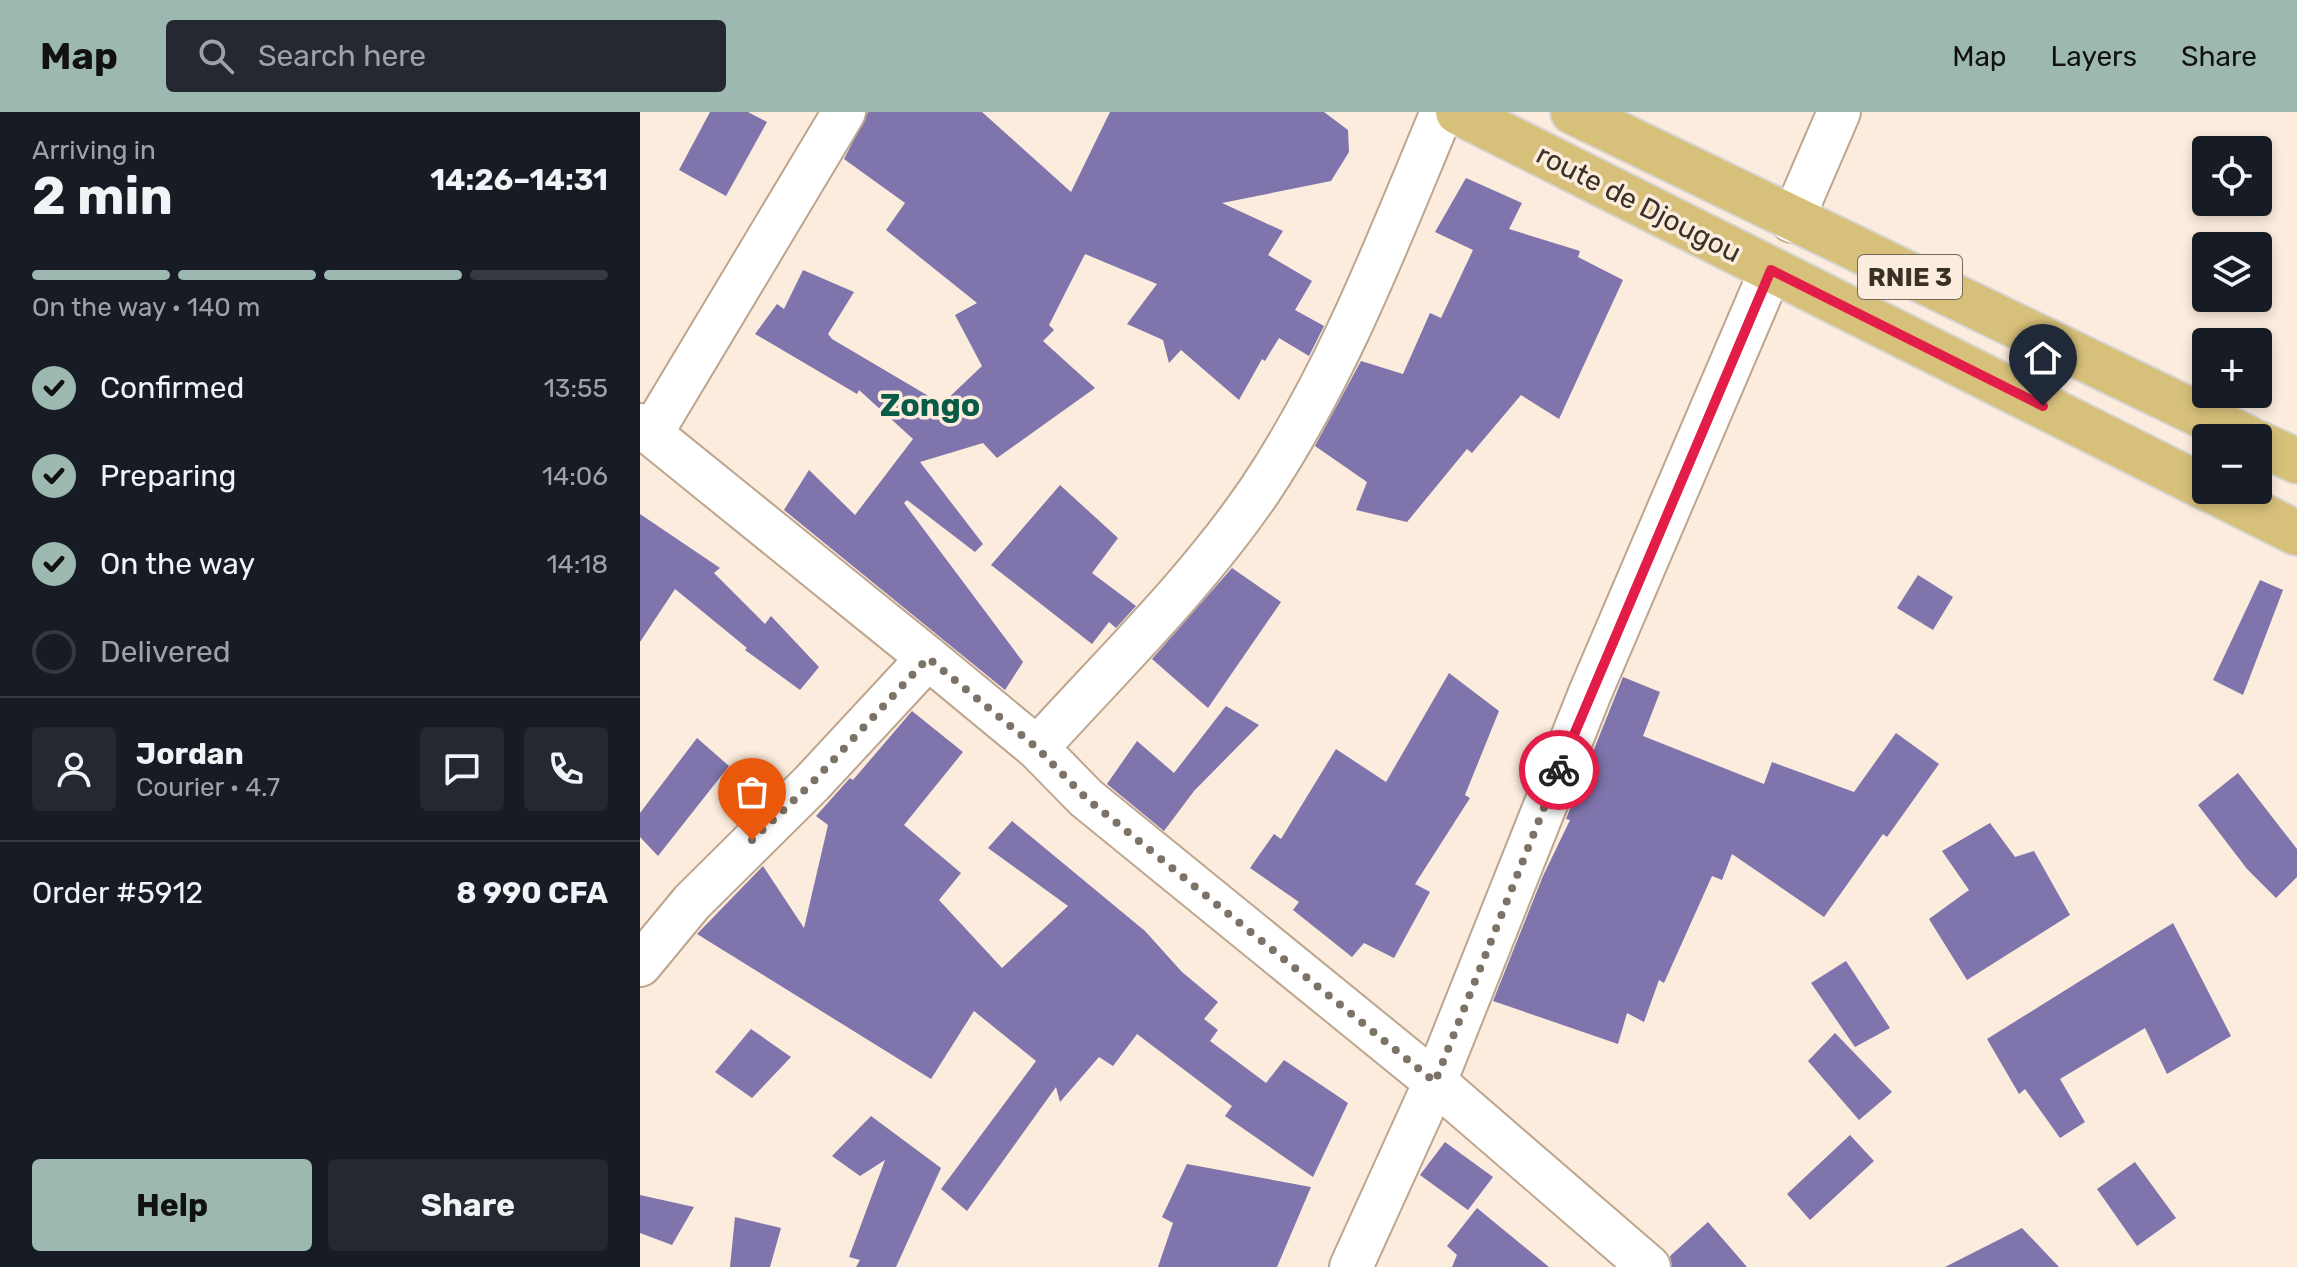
<!DOCTYPE html>
<meta charset="utf-8">
<style>
body{margin:0;font-family:Rubik,sans-serif;background:#242831;color:#f1f3f6;height:100vh;display:flex;flex-direction:column;font-size:30px;white-space:nowrap}
*{box-sizing:border-box;margin:0}
p{font-size:26px;color:#9ea1a6}
.icon{flex:none;width:44px;height:44px;fill:none;stroke:currentColor;stroke-width:2;stroke-linecap:round;stroke-linejoin:round}
.map{position:relative;flex:1;overflow:hidden}
.drawer{display:flex;flex-direction:column;background:#171b24;width:640px}
.drawer>*{flex:none}
.tools{position:absolute;left:1552px;top:24px;display:grid;gap:16px}
.tools a{display:grid;place-items:center;width:80px;height:80px;border-radius:8px;background:#171b24;box-shadow:0 4px 12px #0003;font-size:40px}
.pin{position:absolute;display:grid;place-items:center;width:68px;height:68px;color:#fff;margin:-82px -34px;border-radius:50% 50% 50% 0;rotate:-45deg;box-shadow:0 0 8px #0007}
.pin .icon{rotate:45deg}
.courier{position:absolute;display:grid;place-items:center;width:80px;height:80px;margin:-40px;border:6px solid #e11d48;border-radius:50%;background:#fff;color:#222;box-shadow:0 2px 10px #0007}
.summary em{font-style:normal;font-weight:700}
.summary div{display:flex;flex-direction:column-reverse}
.summary{display:flex;align-items:center;justify-content:space-between;height:136px;padding:0 32px}
h1{font-size:52px;font-weight:700;line-height:60px}
.bar{display:grid;grid-template-columns:repeat(4,1fr);gap:12px 8px;align-content:center;height:96px;padding:0 32px}
.bar i{height:10px;border-radius:6px;background:#363941}
.bar .on{background:#9cb8b1}
.bar p{grid-column:span 4}
.line{display:flex;align-items:center;gap:20px;padding:0 32px;border-top:2px solid #363941}
.line div{flex:1}
.round{display:grid;place-items:center;flex:none;width:84px;height:84px;border-radius:8px;background:#242831}
ol{padding:0 32px;list-style:none}
li{display:flex;align-items:center;gap:24px;height:88px}
li p{margin-inline-start:auto}
li .icon{padding:8px;border-radius:50%;background:#9cb8b1;color:#111;stroke-width:4}
li:last-child{color:#9ea1a6}
li i{width:44px;height:44px;border:4px solid #363941;border-radius:50%}
.button{display:flex;gap:16px;margin-top:auto;padding:16px 32px}
.button a{flex:1;height:92px;border-radius:8px;background:#9cb8b1;color:#111;font-size:32px;font-weight:700;line-height:92px;text-align:center}
.button a+a{background:#242831;color:#f1f3f6}
header{display:flex;align-items:center;gap:48px;box-sizing:border-box;height:112px;padding:0 40px;background:#9cb8b1;color:#111}
header strong{font-size:38px}
nav{display:flex;gap:44px;margin-inline-start:auto;font-size:28px}
.search{width:560px;height:72px;background:#242831;display:flex;align-items:center;gap:20px;box-sizing:border-box;padding:0 28px;border-radius:8px;color:#9ea1a6;font-size:30px}
main{display:flex;flex:1;min-height:0}
.map>svg:first-child{display:block}
</style>
<header>
<strong>Map</strong>
<div class="search"><svg class="icon" aria-label="search" viewBox="0 0 24 24"><circle cx="10" cy="10" r="6"/><path d="M15 15l6 6"/></svg>Search here</div>
<nav><a>Map</a><a>Layers</a><a>Share</a></nav>
</header>
<main>
<section class="drawer">
<div class="summary"><div><h1>2 min</h1><p>Arriving in</p></div><em>14:26–14:31</em></div>
<div class="bar"><i class="on"></i><i class="on"></i><i class="on"></i><i></i><p>On the way · 140 m</p></div>
<ol>
<li><svg class="icon" aria-label="check" viewBox="0 0 24 24"><path d="M5 12l5 5 9-10"/></svg>Confirmed<p>13:55</p></li>
<li><svg class="icon" aria-label="check" viewBox="0 0 24 24"><path d="M5 12l5 5 9-10"/></svg>Preparing<p>14:06</p></li>
<li><svg class="icon" aria-label="check" viewBox="0 0 24 24"><path d="M5 12l5 5 9-10"/></svg>On the way<p>14:18</p></li>
<li><i></i>Delivered</li>
</ol>
<div class="line" style="height:144px"><a class="round"><svg class="icon" aria-label="person" viewBox="0 0 24 24"><circle cx="12" cy="8" r="4"/><path d="M4 21q1-7 8-7t8 7"/></svg></a><div><b>Jordan</b><p>Courier · 4.7</p></div><a class="round"><svg class="icon" aria-label="chat" viewBox="0 0 24 24"><path d="M4 5h16v11H9l-5 4z"/></svg></a><a class="round"><svg class="icon" aria-label="phone" viewBox="0 0 24 24"><path d="M5 4h4l2 5-3 2q2 4 5 5l2-3 5 2v4C11 20 4 13 5 4z"/></svg></a></div>
<div class="line" style="height:104px"><div>Order #5912</div><b>8 990 CFA</b></div>
<div class="button"><a>Help</a><a>Share</a></div>
</section>
<div class="map">
<svg width="1657" height="1155" viewBox="0 0 1657 1155">
<rect width="100%" height="100%" fill="#fcecdd"/>
<g fill="#7f74ab">
<path d="M 70,0 L 108,0 L 127,10 L 86,84 L 39,58 Z"/>
<path d="M 228,0 L 342,0 L 431,80 L 470,0 L 684,0 L 708,18 L 709,40 L 691,69 L 582,91 L 643,119 L 628,143 L 672,169 L 655,198 L 684,214 L 669,244 L 639,226 L 625,249 L 622,247 L 599,288 L 541,238 L 529,251 L 523,228 L 487,212 L 517,172 L 445,142 L 409,213 L 414,218 L 403,229 L 455,276 L 357,346 L 343,331 L 280,350 L 343,432 L 335,440 L 267,388 L 264,391 L 383,550 L 365,578 L 144,398 L 169,358 L 215,403 L 273,327 L 219,278 L 217,282 L 115,222 L 137,192 L 144,197 L 163,158 L 214,180 L 188,222 L 192,227 L 302,292 L 342,254 L 315,203 L 337,191 L 246,118 L 265,91 L 204,47 Z"/>
<path d="M 826,66 L 882,91 L 869,117 L 940,139 L 938,145 L 983,168 L 919,307 L 881,283 L 832,341 L 827,337 L 767,410 L 716,398 L 727,370 L 675,334 L 721,249 L 763,262 L 790,201 L 801,206 L 833,138 L 795,120 Z"/>
<path d="M 420,373 L 478,426 L 452,461 L 496,494 L 476,516 L 469,510 L 452,532 L 351,453 Z"/>
<path d="M 0,402 L 80,456 L 74,461 L 125,512 L 131,504 L 179,555 L 160,578 L 105,538 L 107,536 L 35,477 L 0,530 Z"/>
<path d="M 592,456 L 641,490 L 568,596 L 512,547 Z"/>
<path d="M 1278,463 L 1313,485 L 1293,518 L 1257,496 Z"/>
<path d="M 1620,468 L 1643,478 L 1603,583 L 1573,568 Z"/>
<path d="M 809,561 L 859,599 L 825,683 L 830,686 L 775,772 L 790,780 L 754,846 L 724,831 L 712,845 L 653,798 L 659,790 L 610,756 L 634,722 L 641,727 L 696,637 L 746,670 Z"/>
<path d="M 983,565 L 1020,580 L 1003,624 L 1124,672 L 1132,650 L 1214,680 L 1256,621 L 1299,652 L 1247,725 L 1243,722 L 1184,805 L 1092,742 L 1082,768 L 1072,764 L 1024,871 L 1019,868 L 1004,910 L 987,901 L 978,932 L 853,889 L 903,764 L 930,708 L 926,707 Z"/>
<path d="M 586,594 L 619,613 L 554,679 L 524,719 L 467,672 L 497,629 L 534,661 Z"/>
<path d="M 272,599 L 323,640 L 264,713 L 321,761 L 299,788 L 362,856 L 428,794 L 348,736 L 372,709 L 505,819 L 542,860 L 578,890 L 564,907 L 578,918 L 570,929 L 626,971 L 644,948 L 708,991 L 673,1065 L 585,1004 L 592,994 L 497,922 L 473,954 L 459,945 L 420,990 L 416,975 L 327,1099 L 301,1077 L 396,949 L 334,899 L 291,967 L 57,822 L 123,754 L 164,816 L 188,713 L 176,704 L 210,666 L 213,668 Z"/>
<path d="M 57,626 L 89,654 L 18,744 L 0,725 L 0,701 Z"/>
<path d="M 1598,661 L 1657,737 L 1657,765 L 1636,786 L 1607,757 L 1558,693 Z"/>
<path d="M 1350,711 L 1375,745 L 1394,739 L 1430,803 L 1327,868 L 1289,807 L 1329,778 L 1302,739 Z"/>
<path d="M 1533,811 L 1591,924 L 1527,962 L 1505,916 L 1420,967 L 1445,1010 L 1420,1026 L 1385,977 L 1379,982 L 1347,927 Z"/>
<path d="M 1206,849 L 1250,916 L 1215,935 L 1171,871 Z"/>
<path d="M 111,917 L 151,945 L 112,986 L 75,960 Z"/>
<path d="M 1195,921 L 1252,980 L 1219,1008 L 1168,949 Z"/>
<path d="M 231,1004 L 301,1056 L 256,1155 L 216,1155 L 220,1148 L 209,1145 L 245,1048 L 220,1064 L 192,1044 Z"/>
<path d="M 1210,1023 L 1234,1049 L 1170,1108 L 1147,1082 Z"/>
<path d="M 805,1030 L 853,1065 L 828,1098 L 780,1063 Z"/>
<path d="M 1495,1050 L 1536,1106 L 1497,1134 L 1457,1077 Z"/>
<path d="M 547,1052 L 671,1075 L 637,1155 L 518,1155 L 533,1111 L 522,1105 Z"/>
<path d="M 0,1083 L 54,1095 L 32,1133 L 0,1121 Z"/>
<path d="M 837,1096 L 909,1155 L 812,1155 L 817,1143 L 807,1134 Z"/>
<path d="M 95,1105 L 141,1116 L 130,1155 L 90,1155 Z"/>
<path d="M 1068,1110 L 1107,1155 L 1032,1155 L 1030,1144 Z"/>
<path d="M 1382,1116 L 1419,1155 L 1305,1155 Z"/>
</g>
<g fill="none" stroke-linecap="round" stroke-linejoin="round">
<defs>
<g id="minor">
<path d="M 1152,109 L 1199,0"/>
<path d="M 0,313 L 288,546 L 397,636 L 446,686 L 795,970 L 1009,1155"/>
<path d="M 11,322 L 204,0"/>
<path d="M 397,636 C 472,553 557,471 620,378 C 698,261 748,129 802,0"/>
<path d="M 0,853 L 52,790 L 172,671 L 288,546"/>
<path d="M 711,1155 L 795,970 L 950,581 L 1131,158"/>
</g>
<g id="trunk">
<path d="M 818,0 L 1566,376"/>
<path d="M 933,0 L 1608,326"/>
<path d="M 1618,331 L 1657,349"/>
<path d="M 1571,378 L 1657,421"/>
</g>
</defs>
<use href="#minor" stroke="#bda58e" stroke-width="46"/>
<use href="#trunk" stroke="#d7d6d4" stroke-width="48"/>
<use href="#minor" stroke="#fff" stroke-width="42"/>
<use href="#trunk" stroke="#d7c07a" stroke-width="44"/>
</g>
<g fill="none" stroke-linecap="round" stroke-linejoin="round">
<path stroke="#7d7266" stroke-width="8" stroke-dasharray="0 14.4" d="M 112,728 L 172,671 L 288,546 L 397,636 L 446,686 L 795,970 L 919,658"/>
<path stroke="#e11d48" stroke-width="10" d="M 919,658 L 1131,158 L 1403,294"/>
</g>
<g text-anchor="middle" stroke-width="7" stroke-linejoin="round" paint-order="stroke">
<rect fill="#fcecdd" stroke="#74685d" stroke-width="2" x="1218" y="143" width="104" height="44" rx="6"/>
<g font-size="26" font-weight="bold" fill="#393026">
<text x="1270" y="174">RNIE 3</text>
</g>
<g font-size="28" fill="#393026" stroke="#fcecdd">
<text transform="translate(999 91) rotate(27)" y="10">route de Djougou</text>
</g>
<g font-size="32" font-weight="bold" fill="#085b46" stroke="#fcecdd">
<text x="290" y="304">Zongo</text>
</g>
</g>
</svg>
<div class="tools">
<a><svg class="icon" aria-label="locate" viewBox="0 0 24 24"><circle cx="12" cy="12" r="6"/><path d="M12 2v4M12 18v4M2 12h4M18 12h4"/></svg></a>
<a><svg class="icon" aria-label="layers" viewBox="0 0 24 24"><path d="M12 4l9 5-9 5-9-5zM3 14l9 5 9-5"/></svg></a>
<a>+</a>
<a>−</a>
</div>
<div class="pin" style="left:112px;top:728px;background:#ea580c"><svg class="icon" aria-label="bag" viewBox="0 0 24 24"><path d="M5 8h14l-1 12H6zM9 8a3 3 0 0 1 6 0"/></svg></div>
<div class="pin" style="left:1403px;top:294px;background:#1f2937"><svg class="icon" aria-label="home" viewBox="0 0 24 24"><path d="M3 11l9-7 9 7M6 9v11h12V9"/></svg></div>
<div class="courier" style="left:919px;top:658px"><svg class="icon" aria-label="bike" viewBox="0 0 24 24"><circle cx="6" cy="16" r="4"/><circle cx="18" cy="16" r="4"/><path d="M6 16l4-8h5l3 8M10 8l3 8H6M13 5h3"/></svg></div>
</div>
</main>
